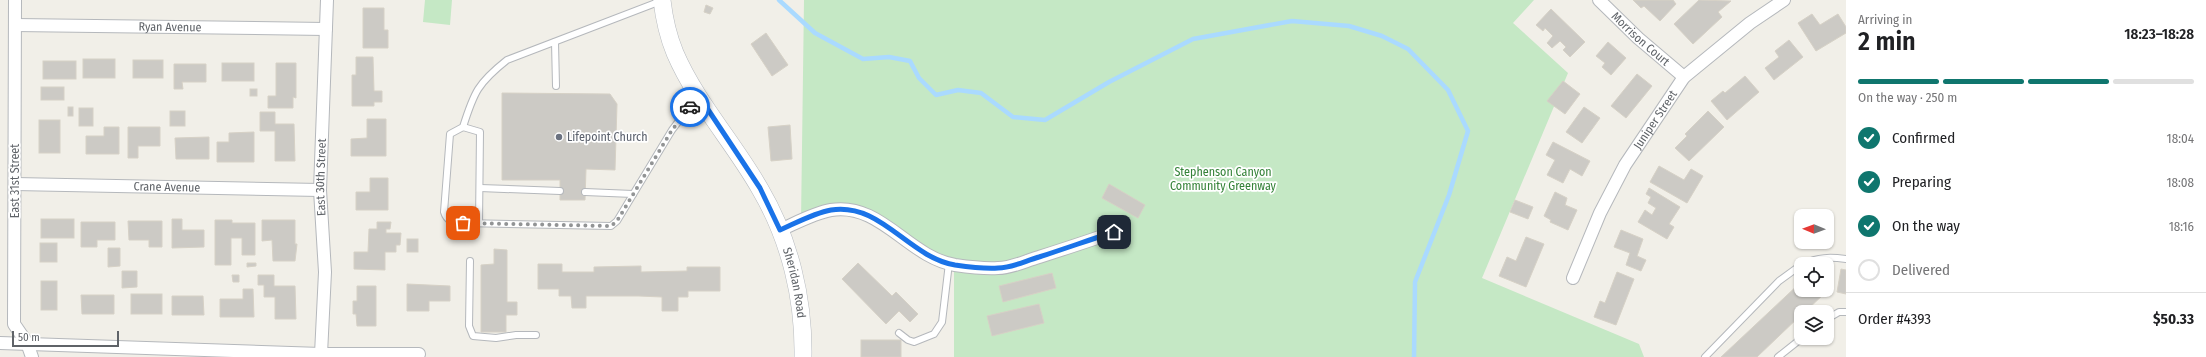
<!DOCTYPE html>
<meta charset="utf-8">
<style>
body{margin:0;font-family:"Fira Sans Condensed",sans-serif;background:#f2f2f2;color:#202124;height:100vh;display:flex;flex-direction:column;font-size:15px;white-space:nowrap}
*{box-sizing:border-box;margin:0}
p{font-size:13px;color:#757577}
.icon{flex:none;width:22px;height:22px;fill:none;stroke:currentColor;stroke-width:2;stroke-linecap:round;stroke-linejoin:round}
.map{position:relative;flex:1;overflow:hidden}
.details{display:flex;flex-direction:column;background:#fff;width:360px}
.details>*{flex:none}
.needle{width:26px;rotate:271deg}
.fabs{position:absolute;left:1794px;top:209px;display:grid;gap:8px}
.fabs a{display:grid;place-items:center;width:40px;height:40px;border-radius:8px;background:#fff;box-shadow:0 1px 3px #0004;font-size:20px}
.scale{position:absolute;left:12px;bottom:10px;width:107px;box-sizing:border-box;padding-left:4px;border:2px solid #5f6368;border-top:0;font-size:11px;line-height:14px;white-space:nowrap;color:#5f6368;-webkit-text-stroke:3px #fff;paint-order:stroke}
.pin{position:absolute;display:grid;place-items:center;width:34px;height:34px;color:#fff;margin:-17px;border-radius:8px;box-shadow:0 2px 6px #0006}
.courier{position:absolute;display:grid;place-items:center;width:40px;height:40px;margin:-20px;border:3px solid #1a73e8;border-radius:50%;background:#fff;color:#222;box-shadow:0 1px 5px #0007}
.overview em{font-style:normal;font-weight:600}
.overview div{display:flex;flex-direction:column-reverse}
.overview{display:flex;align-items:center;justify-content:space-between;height:68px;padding:0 12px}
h1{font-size:26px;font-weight:600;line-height:30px}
.bar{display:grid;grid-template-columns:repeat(4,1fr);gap:6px 4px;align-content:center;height:48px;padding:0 12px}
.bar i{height:5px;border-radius:3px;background:#e0e0e0}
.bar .on{background:#0f766e}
.bar p{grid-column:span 4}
.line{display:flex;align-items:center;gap:10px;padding:0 12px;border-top:1px solid #e0e0e0}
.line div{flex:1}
ol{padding:0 12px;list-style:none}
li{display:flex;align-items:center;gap:12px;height:44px}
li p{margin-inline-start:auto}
li .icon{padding:4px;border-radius:50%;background:#0f766e;color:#fff;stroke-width:4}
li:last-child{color:#757577}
li i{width:22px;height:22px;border:2px solid #e0e0e0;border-radius:50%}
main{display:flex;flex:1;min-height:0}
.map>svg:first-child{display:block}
</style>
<main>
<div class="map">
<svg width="1846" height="357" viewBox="0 0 1846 357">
<rect width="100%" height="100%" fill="#f1efe8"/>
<g fill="#c5e8c5">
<path d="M 425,0 L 452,0 L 450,25 L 423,22 Z"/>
<path d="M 804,0 L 1534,0 L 1513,23 L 1568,73 L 1482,278 L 1639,344 L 1644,357 L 954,357 L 954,265 L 874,217 L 843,209 L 801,221 Z"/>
</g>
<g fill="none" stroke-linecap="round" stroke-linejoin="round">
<path stroke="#aadaff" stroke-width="4.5" d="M 779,0 L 815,33 L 863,59 L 889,57 L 910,61 L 919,78 L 936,95 L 958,90 L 981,93 L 1013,117 L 1045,120 L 1109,82 L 1193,39 L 1292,21 L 1349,26 L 1382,36 L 1408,49 L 1448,90 L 1468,131 L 1449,195 L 1415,282 L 1414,357"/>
</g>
<g fill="#cccac5" stroke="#d6d1c6">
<path d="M 1633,0 L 1673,0 L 1676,4 L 1660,21 L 1644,6 L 1641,8 Z"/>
<path d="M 1699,0 L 1731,1 L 1718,12 L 1722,17 L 1693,44 L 1674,24 Z"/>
<path d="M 706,5 L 713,8 L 710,14 L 704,12 Z"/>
<path d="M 363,8 L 384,8 L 384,30 L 388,30 L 388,48 L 363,48 Z"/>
<path d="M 1551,9 L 1585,42 L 1570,57 L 1563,50 L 1566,47 L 1560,41 L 1552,48 L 1547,43 L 1553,36 L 1545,28 L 1543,31 L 1536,25 Z"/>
<path d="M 1812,14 L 1820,25 L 1838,14 L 1846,27 L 1846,33 L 1816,51 L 1798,23 Z"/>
<path d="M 766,33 L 788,65 L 772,76 L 751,44 Z"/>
<path d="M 1789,40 L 1803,57 L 1774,80 L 1765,68 L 1779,57 L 1775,51 Z"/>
<path d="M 1608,42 L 1626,58 L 1611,75 L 1602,67 L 1605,63 L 1596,56 Z"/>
<path d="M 356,57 L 373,57 L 374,91 L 382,91 L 382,102 L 374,102 L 374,106 L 352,106 L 352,75 L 356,75 Z"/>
<rect x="83" y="59" width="32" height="19"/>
<rect x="133" y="60" width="30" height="18"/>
<rect x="43" y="61" width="33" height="18"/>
<rect x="222" y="63" width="32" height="18"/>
<path d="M 276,63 L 296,63 L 296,98 L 293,97 L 293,108 L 268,108 L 268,96 L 276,96 Z"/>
<path d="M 174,64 L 206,64 L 206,82 L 182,82 L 183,89 L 174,89 Z"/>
<path d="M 1637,74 L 1652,86 L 1626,118 L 1611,106 Z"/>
<path d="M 1745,76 L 1759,92 L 1727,120 L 1711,101 L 1723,91 L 1725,93 Z"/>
<path d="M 1563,81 L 1580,94 L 1565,114 L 1547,101 Z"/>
<rect x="41" y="87" width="23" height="13"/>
<rect x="250" y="89" width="7" height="7"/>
<path d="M 502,93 L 610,94 L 617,104 L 615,170 L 586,169 L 585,200 L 560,200 L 560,180 L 502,180 Z"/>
<rect x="68" y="107" width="5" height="9"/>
<path d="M 1584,107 L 1600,118 L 1582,143 L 1566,132 Z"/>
<rect x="79" y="108" width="14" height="18"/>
<rect x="170" y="111" width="15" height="15"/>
<path d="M 1708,111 L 1724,127 L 1689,161 L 1675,148 L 1687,136 L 1685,134 Z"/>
<path d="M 260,112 L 275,112 L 275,124 L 294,124 L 295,161 L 275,161 L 275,131 L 260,131 Z"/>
<path d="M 367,119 L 386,119 L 386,156 L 351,156 L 351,139 L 367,138 Z"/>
<rect x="39" y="120" width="21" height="33"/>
<path d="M 790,125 L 792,159 L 771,161 L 768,127 Z"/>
<path d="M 104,127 L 119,127 L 119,154 L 86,154 L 86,136 L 104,136 Z"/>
<path d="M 128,127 L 160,127 L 160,146 L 138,146 L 138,158 L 128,158 Z"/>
<path d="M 254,132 L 254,162 L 217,162 L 217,142 L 229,142 L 229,133 Z"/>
<path d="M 209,137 L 209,159 L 176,159 L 175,138 Z"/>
<path d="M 1553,142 L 1590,161 L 1582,176 L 1570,169 L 1563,183 L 1547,175 L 1555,160 L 1546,155 Z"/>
<path d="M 1659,166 L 1684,180 L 1691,169 L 1703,176 L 1687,203 L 1650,182 Z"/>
<path d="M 370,178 L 388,178 L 388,210 L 356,210 L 356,192 L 370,192 Z"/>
<path d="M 1109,184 L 1145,205 L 1138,218 L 1102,198 Z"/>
<path d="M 1649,188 L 1680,207 L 1669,224 L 1674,227 L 1667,239 L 1638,222 L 1645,210 L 1652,215 L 1656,208 L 1648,203 L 1651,197 L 1646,194 Z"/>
<path d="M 1555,192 L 1567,198 L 1565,205 L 1577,210 L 1568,230 L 1550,222 L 1551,220 L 1544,216 Z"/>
<path d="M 1515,200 L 1533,207 L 1528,219 L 1510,212 Z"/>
<rect x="41" y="219" width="33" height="19"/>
<path d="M 172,219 L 182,219 L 182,230 L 204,230 L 204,247 L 172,248 Z"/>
<path d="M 215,220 L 232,220 L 232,223 L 255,223 L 255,255 L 242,255 L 242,238 L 231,238 L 231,265 L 215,265 Z"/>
<path d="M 262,220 L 295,220 L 295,244 L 297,244 L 295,261 L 273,261 L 272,240 L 262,241 Z"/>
<path d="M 128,221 L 162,221 L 162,247 L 149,247 L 149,240 L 129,240 Z"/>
<path d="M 81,222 L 115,222 L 115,240 L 97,240 L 97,247 L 81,247 Z"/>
<path d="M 377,222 L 391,222 L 390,229 L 386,229 L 386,233 L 401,233 L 400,245 L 396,245 L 396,252 L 385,252 L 385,270 L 354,269 L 354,252 L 368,252 L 369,229 L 377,229 Z"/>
<path d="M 1621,230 L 1643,239 L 1637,256 L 1646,260 L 1641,271 L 1626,265 L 1630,253 L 1614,247 Z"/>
<path d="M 1526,237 L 1544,244 L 1526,287 L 1499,276 L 1507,257 L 1516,261 Z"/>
<rect x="407" y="239" width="11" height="13"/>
<rect x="40" y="243" width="17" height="19"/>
<path d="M 108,248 L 120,248 L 120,266 L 108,267 Z"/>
<path d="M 494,249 L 507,250 L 507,302 L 517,302 L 517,315 L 506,315 L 506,332 L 481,332 L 481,265 L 494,264 Z"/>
<path d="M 247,263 L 256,263 L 256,266 L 247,267 Z"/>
<path d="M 858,263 L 892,296 L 896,292 L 918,314 L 910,322 L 899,311 L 886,324 L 842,279 Z"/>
<path d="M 538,264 L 562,264 L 562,272 L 594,272 L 594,267 L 641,266 L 641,272 L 687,271 L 687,267 L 720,267 L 720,291 L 688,291 L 688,297 L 678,297 L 678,311 L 662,311 L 662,297 L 639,296 L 586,296 L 586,308 L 572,308 L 571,296 L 559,296 L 559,289 L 538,289 Z"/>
<path d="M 1841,269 L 1846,270 L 1846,294 L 1837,292 Z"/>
<path d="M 122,271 L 137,271 L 137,287 L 122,288 Z"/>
<path d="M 1617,272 L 1634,279 L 1616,325 L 1594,317 L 1600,301 L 1605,303 Z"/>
<path d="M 1052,273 L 1056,288 L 1003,302 L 999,286 Z"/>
<path d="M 232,275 L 239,275 L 239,282 L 233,282 Z"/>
<path d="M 258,275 L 274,275 L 274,286 L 295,286 L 296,319 L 275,319 L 275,297 L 264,297 L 264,285 L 258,285 Z"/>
<rect x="41" y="281" width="16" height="29"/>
<path d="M 1801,282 L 1801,290 L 1828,290 L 1805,312 L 1801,312 L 1801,315 L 1757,357 L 1721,357 Z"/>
<path d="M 407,284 L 450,286 L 450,301 L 429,301 L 429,311 L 407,311 Z"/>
<path d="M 357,286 L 376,286 L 376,326 L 357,326 L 356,314 L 353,314 L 353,301 L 357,301 Z"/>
<path d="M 243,289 L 253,289 L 254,317 L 220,317 L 220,299 L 243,299 Z"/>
<rect x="131" y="294" width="31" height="20"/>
<path d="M 81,295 L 114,295 L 114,314 L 82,314 Z"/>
<path d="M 172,296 L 203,296 L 204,315 L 172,315 Z"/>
<path d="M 1039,304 L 1044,323 L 992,336 L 987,316 Z"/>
<rect x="861" y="340" width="40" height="17"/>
</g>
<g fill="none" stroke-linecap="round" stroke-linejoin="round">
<defs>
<g id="service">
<path d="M 661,1 L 507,60 C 478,83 474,92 463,127 L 450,134 L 444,212 C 447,222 453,222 463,223 L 611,226 L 617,221 L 672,130 L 697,97"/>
<path d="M 555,42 L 556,86"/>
<path d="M 463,127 L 480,132 L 479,223"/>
<path d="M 480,188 L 560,191"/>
<path d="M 585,192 L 633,194"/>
<path d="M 470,261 L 469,326 L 473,336 L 496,338 L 516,335 L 536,335"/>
<path d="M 1803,264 C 1818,257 1830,257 1846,259"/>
<path d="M 1827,319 L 1839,312 L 1846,312"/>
<path d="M 899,333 L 908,340 L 914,342 L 934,334 L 942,322 L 949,263"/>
<path d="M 1705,357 L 1779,281 L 1801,265"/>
<path d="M 1778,357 L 1802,338"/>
</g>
<g id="minor">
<path d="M 15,0 L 14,324 L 27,343 L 32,357"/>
<path id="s1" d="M 1599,0 L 1638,38 L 1684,77"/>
<path id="s2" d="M 15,25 L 326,29"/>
<path id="s3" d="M 15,184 L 320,190"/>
<path d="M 780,230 C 796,223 814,213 831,210 C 881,202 908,257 955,265 C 969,267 984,269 998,268 C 1012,268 1025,261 1039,257 C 1064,249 1089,241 1114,232"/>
<path id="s4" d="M 1573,278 L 1600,213 L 1625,165 L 1684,77 L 1750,23 L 1784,0"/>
<path d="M 0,343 L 321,354 L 419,354"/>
<path id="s5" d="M 321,354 L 325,272 L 320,190 L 327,0"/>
</g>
<g id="secondary">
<path id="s6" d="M 662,0 C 664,18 668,36 675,53 C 696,102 734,143 760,189 C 790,240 804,299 803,357"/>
</g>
</defs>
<use href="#service" stroke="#b5b8bc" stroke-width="8"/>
<use href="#minor" stroke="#b5b8bc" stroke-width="14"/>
<use href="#secondary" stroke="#b6babf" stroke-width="18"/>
<use href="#service" stroke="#fff" stroke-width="6"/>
<use href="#minor" stroke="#fff" stroke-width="12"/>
<use href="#secondary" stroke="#fff" stroke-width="17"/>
</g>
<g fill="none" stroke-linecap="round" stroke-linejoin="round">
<path stroke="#929495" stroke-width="4" stroke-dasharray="0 7.2" d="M 463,223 L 611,226 L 617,221 L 672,130 L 690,107"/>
<path stroke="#1a73e8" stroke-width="5" d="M 690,107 L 699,96 L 760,188 L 780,230 C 796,223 814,213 831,210 C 881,202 908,257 955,265 C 969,267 984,269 998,268 C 1012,268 1025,261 1039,257 C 1064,249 1089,240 1114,232"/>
</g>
<circle fill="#6b7280" stroke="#fff" stroke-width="1.5" cx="559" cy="137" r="4"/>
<g text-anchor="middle" stroke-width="3.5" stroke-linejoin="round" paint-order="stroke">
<g font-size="12" fill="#5f6368" stroke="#fff">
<text dy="4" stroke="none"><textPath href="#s2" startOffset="155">Ryan Avenue</textPath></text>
<text dy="4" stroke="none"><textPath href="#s1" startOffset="57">Morrison Court</textPath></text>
<text dy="4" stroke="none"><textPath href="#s4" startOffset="179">Juniper Street</textPath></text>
<text dy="4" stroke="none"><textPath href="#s5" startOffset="177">East 30th Street</textPath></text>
<text transform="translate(15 181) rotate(-90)" y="4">East 31st Street</text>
<text dy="4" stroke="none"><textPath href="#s3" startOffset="152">Crane Avenue</textPath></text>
<text dy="4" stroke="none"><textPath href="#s6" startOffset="316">Sheridan Road</textPath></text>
</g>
<g font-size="12" fill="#5b616d" stroke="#fff" text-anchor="start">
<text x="567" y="141">Lifepoint Church</text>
</g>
<g font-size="12" fill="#348238" stroke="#fff">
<text x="1223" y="176">Stephenson Canyon<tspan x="1223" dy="14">Community Greenway</tspan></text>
</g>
</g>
</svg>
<div class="fabs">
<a><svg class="needle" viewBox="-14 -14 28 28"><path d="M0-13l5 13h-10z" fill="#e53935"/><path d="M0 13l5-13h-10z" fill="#757577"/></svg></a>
<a><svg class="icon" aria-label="locate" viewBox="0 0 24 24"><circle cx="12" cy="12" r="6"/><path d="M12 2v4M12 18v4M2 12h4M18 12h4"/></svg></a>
<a><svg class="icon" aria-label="layers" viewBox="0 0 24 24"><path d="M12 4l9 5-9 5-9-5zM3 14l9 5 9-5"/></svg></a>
</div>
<div class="scale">50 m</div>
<div class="pin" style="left:463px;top:223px;background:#ea580c"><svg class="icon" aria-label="bag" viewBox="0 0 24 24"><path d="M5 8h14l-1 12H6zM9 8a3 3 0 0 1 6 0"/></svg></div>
<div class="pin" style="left:1114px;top:232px;background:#1f2937"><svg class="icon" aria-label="home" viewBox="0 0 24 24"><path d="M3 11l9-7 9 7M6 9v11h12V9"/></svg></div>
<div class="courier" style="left:690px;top:107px"><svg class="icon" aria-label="car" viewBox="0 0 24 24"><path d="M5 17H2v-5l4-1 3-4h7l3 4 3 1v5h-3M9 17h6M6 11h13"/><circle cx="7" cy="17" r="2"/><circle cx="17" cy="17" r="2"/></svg></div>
</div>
<section class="details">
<div class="overview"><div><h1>2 min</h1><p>Arriving in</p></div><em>18:23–18:28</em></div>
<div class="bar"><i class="on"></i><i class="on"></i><i class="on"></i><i></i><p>On the way · 250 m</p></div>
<ol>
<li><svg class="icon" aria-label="check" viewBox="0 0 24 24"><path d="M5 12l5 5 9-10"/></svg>Confirmed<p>18:04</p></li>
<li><svg class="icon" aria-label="check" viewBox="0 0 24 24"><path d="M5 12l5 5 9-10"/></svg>Preparing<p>18:08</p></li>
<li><svg class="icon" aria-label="check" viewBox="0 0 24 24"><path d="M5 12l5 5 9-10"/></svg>On the way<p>18:16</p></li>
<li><i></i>Delivered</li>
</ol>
<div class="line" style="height:52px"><div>Order #4393</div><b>$50.33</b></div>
</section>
</main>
